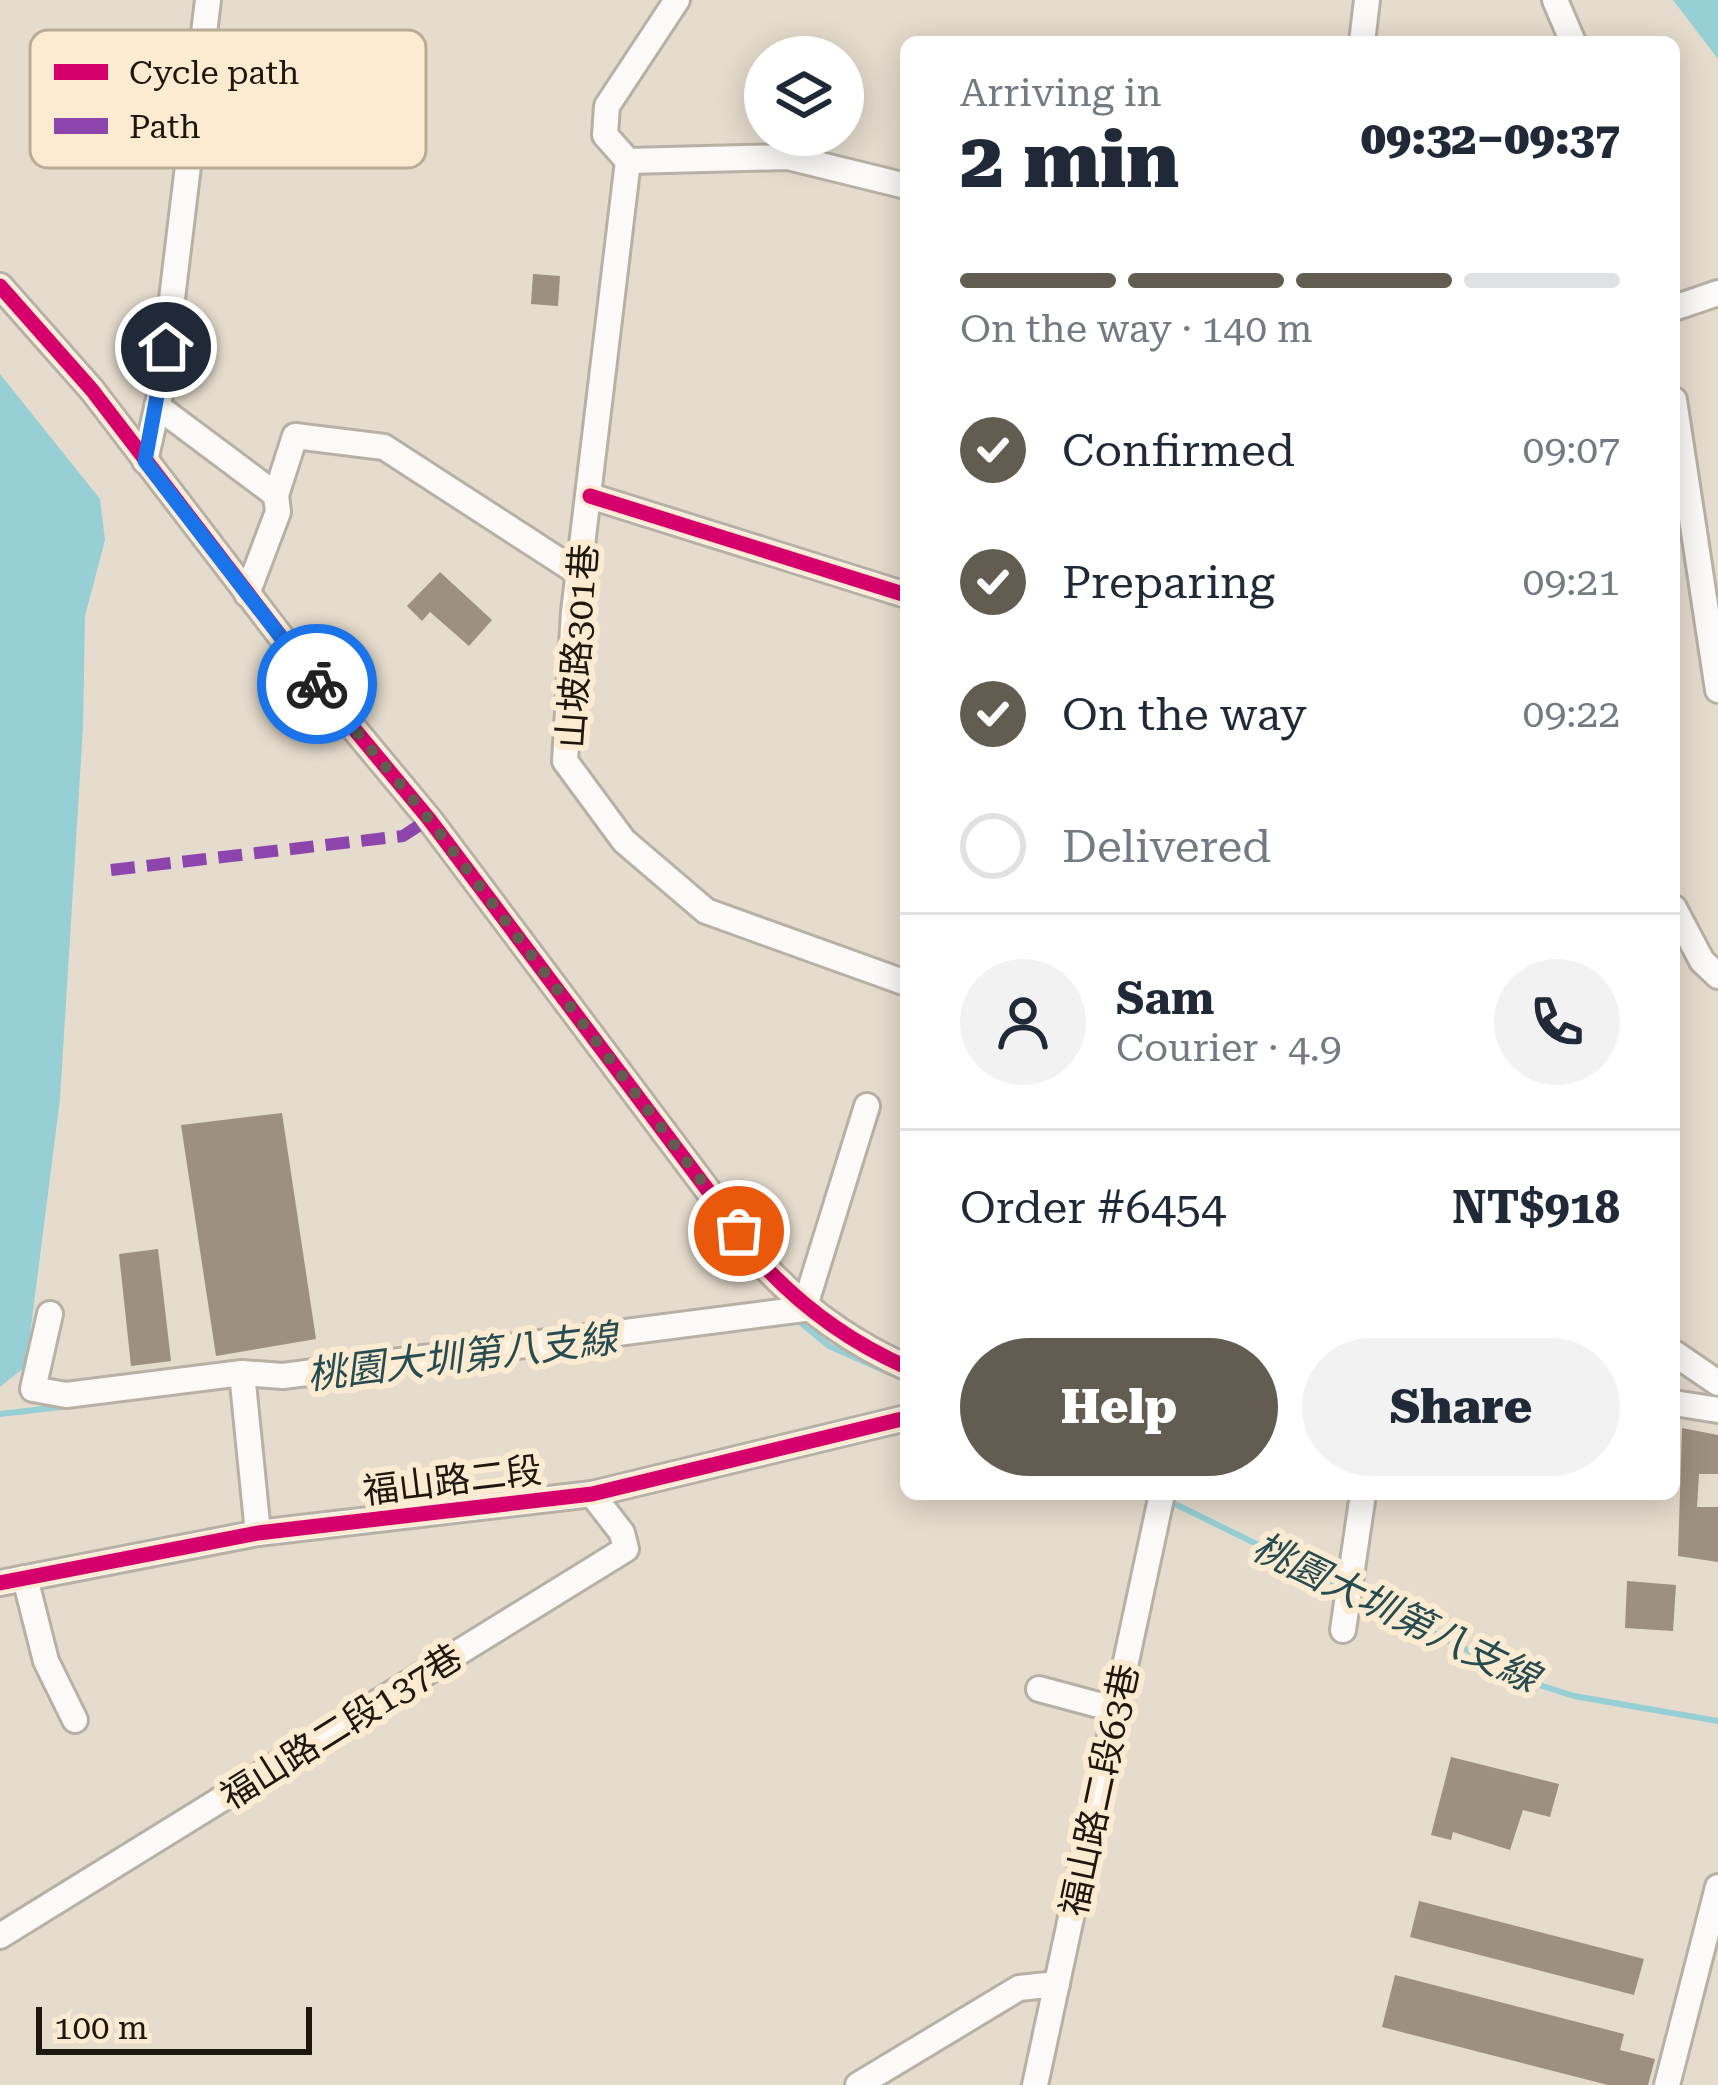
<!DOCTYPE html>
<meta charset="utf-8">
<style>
body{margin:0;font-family:"Roboto Serif","Noto Sans TC",serif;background:#f2f2f3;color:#1f2937;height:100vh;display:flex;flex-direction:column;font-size:45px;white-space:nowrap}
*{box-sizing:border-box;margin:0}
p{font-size:39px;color:#747a83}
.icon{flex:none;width:66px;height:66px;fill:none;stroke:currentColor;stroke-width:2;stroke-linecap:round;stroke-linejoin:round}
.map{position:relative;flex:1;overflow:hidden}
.sheet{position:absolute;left:900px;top:36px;width:780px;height:1464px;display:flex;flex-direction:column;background:#fff;border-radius:18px;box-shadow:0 6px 30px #0003}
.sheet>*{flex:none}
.fabs{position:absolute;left:744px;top:36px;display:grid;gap:24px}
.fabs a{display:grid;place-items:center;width:120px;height:120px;border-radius:50%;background:#fff;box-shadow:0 6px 30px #0003;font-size:60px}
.scale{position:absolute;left:36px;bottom:30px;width:276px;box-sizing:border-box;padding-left:12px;border:6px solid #1d170d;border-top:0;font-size:33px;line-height:42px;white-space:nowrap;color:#1d170d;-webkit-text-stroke:9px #fcebd0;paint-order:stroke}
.pin{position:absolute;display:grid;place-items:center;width:102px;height:102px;color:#fff;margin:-51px;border:6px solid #fff;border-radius:50%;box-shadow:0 3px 12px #0007}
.courier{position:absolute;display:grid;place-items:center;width:120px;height:120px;margin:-60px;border:9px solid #1a73e8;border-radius:50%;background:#fff;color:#222;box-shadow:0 3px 15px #0007}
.overview em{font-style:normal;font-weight:800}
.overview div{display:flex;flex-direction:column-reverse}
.overview{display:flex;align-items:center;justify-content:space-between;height:204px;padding:0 60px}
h1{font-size:78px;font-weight:800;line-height:90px}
.bar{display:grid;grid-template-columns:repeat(4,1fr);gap:18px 12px;align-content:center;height:144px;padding:0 60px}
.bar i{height:15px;border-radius:9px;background:#e0e1e3}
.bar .selected{background:#635c50}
.bar p{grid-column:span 4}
.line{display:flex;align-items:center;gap:30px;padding:0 60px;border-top:3px solid #e0e1e3}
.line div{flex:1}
.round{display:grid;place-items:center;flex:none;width:126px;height:126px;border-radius:63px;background:#f2f2f3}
ol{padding:0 60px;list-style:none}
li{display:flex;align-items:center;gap:36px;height:132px}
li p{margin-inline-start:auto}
li .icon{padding:12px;border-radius:50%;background:#635c50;color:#fff;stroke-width:4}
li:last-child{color:#747a83}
li i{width:66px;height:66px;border:6px solid #e0e1e3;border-radius:50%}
.primary-button{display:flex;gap:24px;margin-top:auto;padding:24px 60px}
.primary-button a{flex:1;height:138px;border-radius:72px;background:#635c50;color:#fff;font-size:48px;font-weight:800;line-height:138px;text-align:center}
.primary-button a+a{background:#f2f2f3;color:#1f2937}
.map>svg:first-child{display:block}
</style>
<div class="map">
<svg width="1718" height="2085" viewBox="0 0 1718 2085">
<rect width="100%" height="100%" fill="#e5dccd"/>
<g fill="#96cfd5">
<path d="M 1673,0 L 1718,0 L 1718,59 Z"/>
<path d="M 0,374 L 100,499 L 105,540 L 85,616 L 83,727 L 60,1099 L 26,1366 L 0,1387 Z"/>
</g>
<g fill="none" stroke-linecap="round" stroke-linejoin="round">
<g stroke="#96cfd5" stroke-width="6">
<path d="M 795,1318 L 829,1346 L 906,1380"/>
<path d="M 0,1414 L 69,1406"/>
<path d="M 1169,1501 L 1340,1585"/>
<path d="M 1357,1594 L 1530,1682 L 1574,1696 L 1718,1721"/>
</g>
</g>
<g fill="#9e9081">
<path d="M 533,274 L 560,276 L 558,306 L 531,304 Z"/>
<path d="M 440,572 L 492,620 L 469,646 L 430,612 L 422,621 L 407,606 Z"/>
<path d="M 282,1113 L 316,1339 L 216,1356 L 181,1125 Z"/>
<path d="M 158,1249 L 171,1361 L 131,1366 L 119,1254 Z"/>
<path d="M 1682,1428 L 1718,1435 L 1718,1474 L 1699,1474 L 1697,1507 L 1718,1507 L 1718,1562 L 1678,1556 Z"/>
<path d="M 1627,1581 L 1676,1585 L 1673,1631 L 1625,1628 Z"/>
<path d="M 1451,1757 L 1559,1784 L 1550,1817 L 1523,1810 L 1510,1850 L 1453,1832 L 1451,1840 L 1431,1835 Z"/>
<path d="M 1419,1901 L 1644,1959 L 1634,1995 L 1410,1937 Z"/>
<path d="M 1395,1975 L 1624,2034 L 1620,2050 L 1655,2059 L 1648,2085 L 1608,2085 L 1382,2027 Z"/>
</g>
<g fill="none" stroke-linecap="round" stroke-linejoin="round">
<defs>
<g id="minor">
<path d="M 677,0 L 607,106 L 605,135 L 628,161 L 574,612 L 565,761 L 624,841 L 706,911 L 906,983"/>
<path d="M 1555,0 L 1573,42"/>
<path d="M 1362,42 L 1367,0"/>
<path d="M 628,161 L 788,157 L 906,186"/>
<path d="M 0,286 L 92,390 L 321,689 L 429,819 L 767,1269 C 808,1312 852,1343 906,1367"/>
<path d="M 1674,308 L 1718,293"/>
<path d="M 1674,400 L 1718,690"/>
<path d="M 157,406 L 276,495"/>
<path d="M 145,461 L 161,390 L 208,0"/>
<path d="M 590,496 L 906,595"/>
<path d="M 247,594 L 278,512 L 276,495 L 295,436 L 384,447 L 580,574"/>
<path d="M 1674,908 L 1702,961 L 1718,976"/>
<path d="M 50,1314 L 33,1389 L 66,1395 L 242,1373 L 283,1376 L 804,1309 L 867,1106"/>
<path d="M 1674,1353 L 1718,1383"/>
<path d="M 242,1373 L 258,1533"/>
<path d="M 1674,1403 L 1718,1410"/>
<path d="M 25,1578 L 46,1661 L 75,1720"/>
<path d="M 0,1583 L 258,1533 L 592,1494 L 906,1418"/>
<path d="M 1343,1630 L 1363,1494"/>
<path d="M 1039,1689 L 1117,1710"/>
<path d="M 0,1936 L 626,1549 L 622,1533 L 592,1494"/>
<path d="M 858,2085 L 1019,1988 L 1057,1984"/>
<path d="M 1035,2085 L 1162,1494"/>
<path d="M 1667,2085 L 1718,1887"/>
</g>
</defs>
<use href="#minor" stroke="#b7b0a4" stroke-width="30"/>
<use href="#minor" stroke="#fbfaf8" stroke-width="24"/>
<path stroke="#8e44ad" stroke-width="12" stroke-dasharray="24 12" stroke-linecap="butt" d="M 111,870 L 403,836 L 429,819"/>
<defs>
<g id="cycleway">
<path d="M 0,286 L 92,390 L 321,689 L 429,819 L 767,1269 C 808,1312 852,1343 906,1367"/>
<path d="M 590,496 L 906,595"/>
<path d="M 0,1583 L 258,1533 L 592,1494 L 906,1418"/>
</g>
</defs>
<use href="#cycleway" stroke="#fcebd0" stroke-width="22"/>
<use href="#cycleway" stroke="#d6006c" stroke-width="15"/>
</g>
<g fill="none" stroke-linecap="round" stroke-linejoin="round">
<path stroke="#635c50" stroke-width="12" stroke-dasharray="0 21.6" d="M 317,684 L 429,819 L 739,1231"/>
<path stroke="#1a73e8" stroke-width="15" d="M 166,347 L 145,461 L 317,684"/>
</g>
<g text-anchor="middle" stroke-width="12" stroke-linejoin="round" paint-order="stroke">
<g font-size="36" fill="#1d170d" stroke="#fcebd0">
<text transform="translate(577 646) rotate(-86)" y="13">山坡路301巷</text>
<text transform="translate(452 1480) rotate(-7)" y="13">福山路二段</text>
<text transform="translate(341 1726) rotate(-32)" y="13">福山路二段137巷</text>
<text transform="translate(1099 1790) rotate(-78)" y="13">福山路二段63巷</text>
</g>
<g font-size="39" font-style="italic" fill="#244c52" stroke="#fcebd0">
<text transform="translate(462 1356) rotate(-7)" y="14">桃園大圳第八支線</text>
<text transform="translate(1396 1612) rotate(26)" y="14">桃園大圳第八支線</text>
</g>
</g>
<rect x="30" y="30" width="396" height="138" rx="18" fill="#fcebd0" stroke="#b9ab96" stroke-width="3"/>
<rect x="54" y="64" width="54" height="16" fill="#d6006c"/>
<rect x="54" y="118" width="54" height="16" fill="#8e44ad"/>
<g font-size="33" fill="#1d170d">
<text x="129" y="84">Cycle path</text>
<text x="129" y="138">Path</text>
</g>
</svg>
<div class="fabs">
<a><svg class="icon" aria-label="layers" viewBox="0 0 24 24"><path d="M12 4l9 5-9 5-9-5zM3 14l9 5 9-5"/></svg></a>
</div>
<div class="scale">100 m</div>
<div class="pin" style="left:739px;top:1231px;background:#ea580c"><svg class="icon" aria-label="bag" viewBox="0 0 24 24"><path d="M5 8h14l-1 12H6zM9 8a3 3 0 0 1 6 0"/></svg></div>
<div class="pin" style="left:166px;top:347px;background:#1f2937"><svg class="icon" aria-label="home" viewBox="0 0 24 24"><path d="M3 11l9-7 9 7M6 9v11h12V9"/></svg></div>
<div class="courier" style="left:317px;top:684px"><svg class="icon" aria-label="bike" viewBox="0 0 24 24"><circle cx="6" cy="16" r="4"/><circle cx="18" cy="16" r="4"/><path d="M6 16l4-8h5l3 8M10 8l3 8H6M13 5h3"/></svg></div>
<section class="sheet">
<div class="overview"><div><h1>2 min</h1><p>Arriving in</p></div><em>09:32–09:37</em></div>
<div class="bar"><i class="selected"></i><i class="selected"></i><i class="selected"></i><i></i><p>On the way · 140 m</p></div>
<ol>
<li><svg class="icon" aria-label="check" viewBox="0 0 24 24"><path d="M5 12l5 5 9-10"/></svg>Confirmed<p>09:07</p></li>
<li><svg class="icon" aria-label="check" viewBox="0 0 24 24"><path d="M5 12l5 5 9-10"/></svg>Preparing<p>09:21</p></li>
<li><svg class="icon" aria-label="check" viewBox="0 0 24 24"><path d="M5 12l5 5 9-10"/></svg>On the way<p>09:22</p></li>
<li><i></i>Delivered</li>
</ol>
<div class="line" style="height:216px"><a class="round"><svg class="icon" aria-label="person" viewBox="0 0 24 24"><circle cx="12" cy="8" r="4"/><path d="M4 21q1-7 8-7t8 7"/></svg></a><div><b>Sam</b><p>Courier · 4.9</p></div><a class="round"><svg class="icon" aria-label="phone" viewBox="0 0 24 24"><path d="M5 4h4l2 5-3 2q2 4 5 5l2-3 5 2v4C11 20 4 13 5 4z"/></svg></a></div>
<div class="line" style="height:156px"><div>Order #6454</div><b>NT$918</b></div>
<div class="primary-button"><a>Help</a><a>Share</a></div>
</section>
</div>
